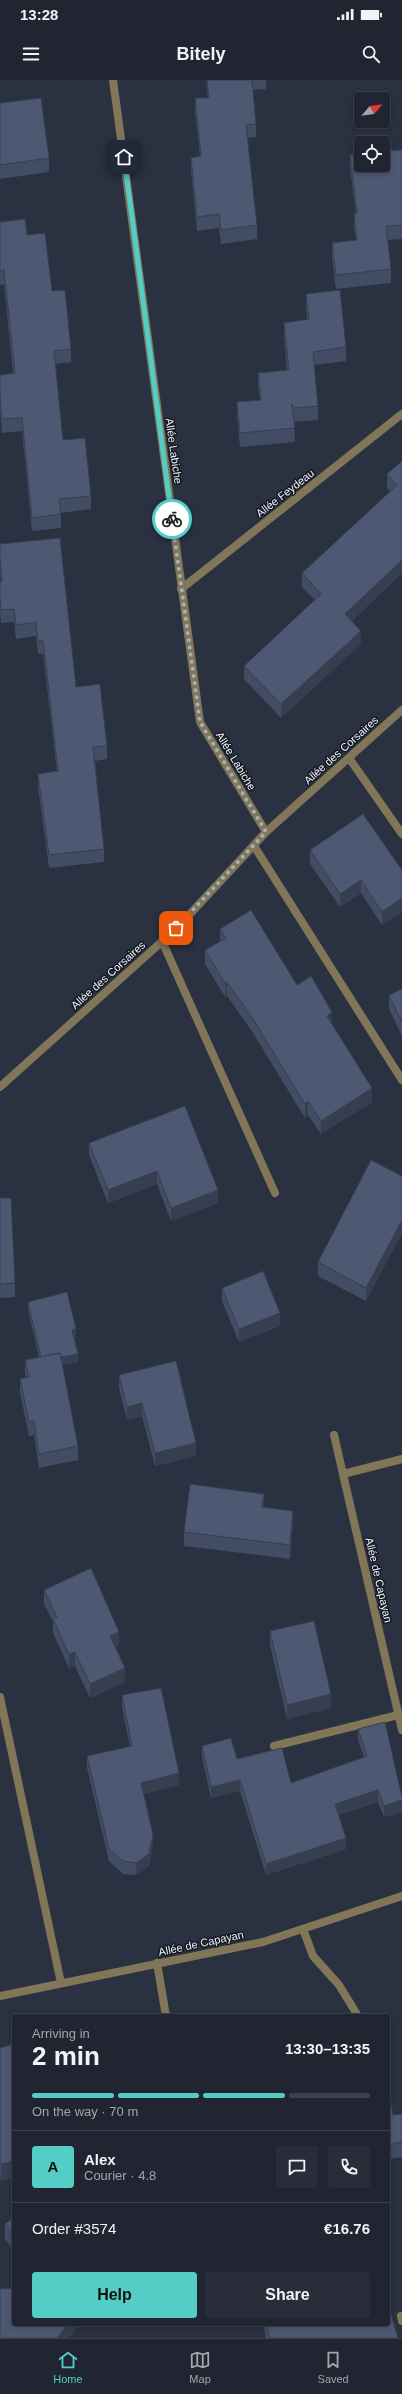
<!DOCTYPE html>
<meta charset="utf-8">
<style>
body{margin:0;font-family:Helvetica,sans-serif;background:#282d39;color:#f1f3f6;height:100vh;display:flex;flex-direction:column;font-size:15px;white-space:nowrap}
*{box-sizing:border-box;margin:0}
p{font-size:13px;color:#a2a5ab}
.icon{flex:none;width:22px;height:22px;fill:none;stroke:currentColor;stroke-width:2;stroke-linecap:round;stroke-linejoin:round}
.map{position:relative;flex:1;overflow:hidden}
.side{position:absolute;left:12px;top:1934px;width:378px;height:312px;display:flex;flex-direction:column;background:#202531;border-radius:4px;box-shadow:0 2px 6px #0003,0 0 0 1px #3d424d}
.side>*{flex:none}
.needle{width:26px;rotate:62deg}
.fabs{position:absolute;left:354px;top:12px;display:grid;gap:8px}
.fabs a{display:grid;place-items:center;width:36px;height:36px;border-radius:4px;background:#202531;box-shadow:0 2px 6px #0003,0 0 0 1px #3d424d;font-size:20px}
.pin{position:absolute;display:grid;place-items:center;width:34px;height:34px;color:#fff;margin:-17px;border-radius:8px;box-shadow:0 2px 6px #0006}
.courier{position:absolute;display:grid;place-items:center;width:40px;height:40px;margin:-20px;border:3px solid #54cdc7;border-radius:50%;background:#fff;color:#222;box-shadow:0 1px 5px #0007}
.headline em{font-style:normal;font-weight:700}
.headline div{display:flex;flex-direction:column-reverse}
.headline{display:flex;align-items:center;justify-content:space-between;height:68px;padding:0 20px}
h1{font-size:26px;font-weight:700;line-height:30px}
.bar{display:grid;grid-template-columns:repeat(4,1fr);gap:6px 4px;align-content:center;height:48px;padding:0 20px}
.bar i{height:5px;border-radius:3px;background:#3d424d}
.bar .on{background:#54cdc7}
.bar p{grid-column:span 4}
.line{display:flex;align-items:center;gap:10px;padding:0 20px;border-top:1px solid #3d424d}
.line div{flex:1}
.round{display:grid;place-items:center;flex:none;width:42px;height:42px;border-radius:4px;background:#282d39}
.action{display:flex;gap:8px;margin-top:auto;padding:8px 20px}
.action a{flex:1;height:46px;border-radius:4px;background:#54cdc7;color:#111;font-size:16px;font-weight:700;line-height:46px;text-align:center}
.action a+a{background:#282d39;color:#f1f3f6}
.status{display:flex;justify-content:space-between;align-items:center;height:28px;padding:0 20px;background:#202531;direction:ltr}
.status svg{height:11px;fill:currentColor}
header{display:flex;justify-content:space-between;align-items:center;height:52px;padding:0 20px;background:#202531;font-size:18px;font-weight:700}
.dock{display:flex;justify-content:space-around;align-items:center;height:56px;border-top:1px solid #3d424d;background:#202531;font-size:11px;color:#a2a5ab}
.dock a{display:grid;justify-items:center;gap:2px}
.dock .on{color:#54cdc7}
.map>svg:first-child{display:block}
</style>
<div class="status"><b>13:28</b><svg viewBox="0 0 49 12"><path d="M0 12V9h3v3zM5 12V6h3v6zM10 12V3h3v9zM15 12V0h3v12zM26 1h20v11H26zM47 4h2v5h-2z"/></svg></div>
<header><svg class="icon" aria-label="menu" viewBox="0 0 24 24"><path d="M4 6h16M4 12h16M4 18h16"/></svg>Bitely<svg class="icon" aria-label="search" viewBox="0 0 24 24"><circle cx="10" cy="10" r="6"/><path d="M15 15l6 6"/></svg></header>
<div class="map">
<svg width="402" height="2258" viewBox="0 0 402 2258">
<rect width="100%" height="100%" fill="#2a3141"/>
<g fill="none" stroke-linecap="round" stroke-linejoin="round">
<g stroke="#817758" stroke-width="8">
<path d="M 349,678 L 402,754"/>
<path d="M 254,766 L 402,1000"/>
<path d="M 162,861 L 275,1113"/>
<path d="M 343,1394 L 402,1379"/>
<path d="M 0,1617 L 61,1903"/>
<path d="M 274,1666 L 398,1635"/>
<path d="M 303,1849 L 313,1876 L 339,1905 L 358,1936"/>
<path d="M 157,1883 L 166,1936"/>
<path d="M 401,2236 L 402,2241"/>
</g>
<g stroke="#817758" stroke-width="8">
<path d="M 113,0 L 200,642 L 266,752"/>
<path d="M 181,509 L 402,334"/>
<path d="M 0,1007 L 177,848 L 266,752 L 402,630"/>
<path d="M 334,1355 L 402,1650"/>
<path d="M 0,1916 L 263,1862 L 402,1816"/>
</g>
</g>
<g fill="#424c62">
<path d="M 206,0 L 266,0 L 266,9 L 253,10 L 256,44 L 256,57 L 247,58 L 257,145 L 257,159 L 221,164 L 219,148 L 197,151 L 191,91 L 191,78 L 200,76 L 195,32 L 195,18 L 208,18 Z"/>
<path d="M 0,23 L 49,78 L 49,92 L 0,99 Z"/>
<path d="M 402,70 L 402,159 L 388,160 L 391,189 L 391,203 L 336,209 L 332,177 L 332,163 L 356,160 L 354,148 L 354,134 L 356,134 L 350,89 L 350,75 Z"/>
<path d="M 0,142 L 27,155 L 52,211 L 71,269 L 71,282 L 55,284 L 63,360 L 91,416 L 91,429 L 61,433 L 61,448 L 32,451 L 22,351 L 2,353 L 0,330 L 0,295 L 13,293 L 4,204 L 0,205 Z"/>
<path d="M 306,214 L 346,267 L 346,281 L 314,285 L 318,326 L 318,340 L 294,342 L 295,362 L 240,367 L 237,336 L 237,322 L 260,320 L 258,307 L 258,293 L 287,290 L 284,257 L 284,243 L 307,240 L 306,228 Z"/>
<path d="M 402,381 L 402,493 L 351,541 L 361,564 L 281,638 L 244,599 L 244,586 L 315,520 L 302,507 L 302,493 L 391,412 L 387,408 L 387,394 Z"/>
<path d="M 0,464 L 76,607 L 107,666 L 107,679 L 95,681 L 104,769 L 104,782 L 49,788 L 38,707 L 38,694 L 57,692 L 43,574 L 38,574 L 36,556 L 16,559 L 14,542 L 1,543 L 0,533 L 0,502 L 1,502 L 0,494 Z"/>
<path d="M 310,770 L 402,790 L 402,832 L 382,845 L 361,813 L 340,827 L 310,784 Z"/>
<path d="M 220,849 L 297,905 L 332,945 L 372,1022 L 321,1054 L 308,1035 L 305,1038 L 253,953 L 227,916 L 225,917 L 205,884 L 205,870 L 220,861 Z"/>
<path d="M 402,909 L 402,956 L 389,929 L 389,915 Z"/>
<path d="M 185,1026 L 218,1123 L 171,1141 L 157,1104 L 108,1123 L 89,1075 L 89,1063 Z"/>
<path d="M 371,1080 L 366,1221 L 318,1196 L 318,1182 Z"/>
<path d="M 0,1118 L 15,1203 L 15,1217 L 0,1218 Z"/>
<path d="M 222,1208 L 280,1246 L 239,1262 L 222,1221 Z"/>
<path d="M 28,1222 L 76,1257 L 74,1258 L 78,1282 L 62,1285 L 78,1366 L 78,1380 L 39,1388 L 34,1355 L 29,1356 L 20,1313 L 20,1299 L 26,1298 L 25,1294 L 25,1280 L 39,1277 L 28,1230 Z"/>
<path d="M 119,1295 L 196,1376 L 155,1386 L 142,1336 L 127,1340 L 119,1308 Z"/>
<path d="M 264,1427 L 293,1444 L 290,1479 L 184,1466 L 184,1452 Z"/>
<path d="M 44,1510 L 119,1566 L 115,1567 L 125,1602 L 90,1618 L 75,1586 L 69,1588 L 53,1553 L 53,1542 L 44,1524 Z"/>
<path d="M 270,1551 L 331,1628 L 287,1639 L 270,1565 Z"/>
<path d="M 122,1615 L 179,1705 L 143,1714 L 153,1767 L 149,1786 L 136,1795 L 123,1794 L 109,1781 L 87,1688 L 87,1676 L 130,1667 L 122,1627 Z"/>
<path d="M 358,1649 L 402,1717 L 402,1732 L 384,1737 L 378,1722 L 339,1735 L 346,1769 L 266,1795 L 240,1711 L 211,1718 L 202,1677 L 202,1666 L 237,1679 L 291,1703 L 364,1677 L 358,1660 Z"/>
<path d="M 14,1964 L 14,2097 L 1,2101 L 0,2098 L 0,1968 Z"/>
<path d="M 388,2004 L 393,2035 L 402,2034 L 402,2077 L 388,2079 Z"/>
<path d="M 14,2137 L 14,2171 L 5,2159 L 5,2144 Z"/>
<path d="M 263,2244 L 388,2244 L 398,2258 L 266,2258 Z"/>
</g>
<g fill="#363e50">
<path d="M 402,480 L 402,493 L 345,548 L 345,534 Z"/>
<path d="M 361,551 L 361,564 L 281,638 L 281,624 Z"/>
<path d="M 361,800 L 361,813 L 340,827 L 340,814 Z"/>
<path d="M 402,818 L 402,832 L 382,845 L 382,832 Z"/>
<path d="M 227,902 L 227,916 L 225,917 L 225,903 Z"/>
<path d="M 332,932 L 332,946 L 327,936 Z"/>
<path d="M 372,1008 L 372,1022 L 321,1054 L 321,1041 Z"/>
<path d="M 308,1021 L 308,1035 L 305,1038 L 305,1024 Z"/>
<path d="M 157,1091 L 157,1104 L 108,1123 L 108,1110 Z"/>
<path d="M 218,1110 L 218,1123 L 171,1141 L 171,1128 Z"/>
<path d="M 402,1140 L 402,1154 L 366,1221 L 366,1208 Z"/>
<path d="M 280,1233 L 280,1246 L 239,1262 L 239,1249 Z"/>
<path d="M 76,1249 L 76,1257 L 72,1258 L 72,1250 Z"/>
<path d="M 78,1274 L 78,1282 L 42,1290 L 42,1282 Z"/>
<path d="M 142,1323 L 142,1336 L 127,1340 L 127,1327 Z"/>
<path d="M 196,1363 L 196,1376 L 155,1386 L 155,1373 Z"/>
<path d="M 264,1414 L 264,1427 L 262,1427 Z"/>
<path d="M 293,1431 L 293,1444 L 290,1479 L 290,1465 Z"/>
<path d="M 119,1552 L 119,1566 L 110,1570 L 110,1556 Z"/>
<path d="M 75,1572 L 75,1586 L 69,1588 L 69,1574 Z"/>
<path d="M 125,1588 L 125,1602 L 90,1618 L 90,1604 Z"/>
<path d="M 331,1614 L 331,1628 L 287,1639 L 287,1625 Z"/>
<path d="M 179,1693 L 179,1705 L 141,1715 L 141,1703 Z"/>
<path d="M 240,1700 L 240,1711 L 211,1718 L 211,1707 Z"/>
<path d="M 378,1710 L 378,1722 L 335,1736 L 335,1724 Z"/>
<path d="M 402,1720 L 402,1732 L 384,1737 L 384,1726 Z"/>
<path d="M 153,1754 L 153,1767 L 149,1786 L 136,1795 L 136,1783 Z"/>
<path d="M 346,1758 L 346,1769 L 266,1795 L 266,1784 Z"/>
<path d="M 14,2081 L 14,2097 L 1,2101 L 1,2084 Z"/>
<path d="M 68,2244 L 80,2244 L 69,2258 L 57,2258 Z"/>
</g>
<g fill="#4d5872" stroke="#363e50">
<path d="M 207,0 L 252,0 L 256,44 L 246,45 L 257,145 L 221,150 L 219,134 L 197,137 L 191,78 L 201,76 L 195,18 L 209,18 Z"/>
<path d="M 41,18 L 49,78 L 0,85 L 0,23 Z"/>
<path d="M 402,70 L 402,145 L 386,146 L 391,189 L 336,195 L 332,163 L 357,160 L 354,134 L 357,133 L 350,75 L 361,74 L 361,85 L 383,85 L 383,71 Z"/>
<path d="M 25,139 L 27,155 L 45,153 L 52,211 L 65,210 L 71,269 L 54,271 L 63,360 L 85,358 L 91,416 L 59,419 L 61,434 L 32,438 L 22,338 L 2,339 L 0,316 L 0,295 L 15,293 L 4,190 L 0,191 L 0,142 Z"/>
<path d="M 340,210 L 346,267 L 313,272 L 318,326 L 293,328 L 292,324 L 295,348 L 240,353 L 237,322 L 261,320 L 258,293 L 289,290 L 284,243 L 309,239 L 306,214 Z"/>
<path d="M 402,381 L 402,480 L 345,534 L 361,551 L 281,624 L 244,586 L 321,514 L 302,493 L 397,405 L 387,394 Z"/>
<path d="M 60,458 L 76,607 L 100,604 L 107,666 L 93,667 L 104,769 L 49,775 L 38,694 L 58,691 L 43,560 L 38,561 L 36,542 L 16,545 L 14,529 L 1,530 L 0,520 L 0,502 L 2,501 L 0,480 L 0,464 Z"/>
<path d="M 363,734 L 402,790 L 402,818 L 382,832 L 361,800 L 340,814 L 310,770 Z"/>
<path d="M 251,830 L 297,905 L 311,896 L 332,932 L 327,936 L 372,1008 L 321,1041 L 308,1021 L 305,1024 L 253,939 L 227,902 L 225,903 L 205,870 L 226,858 L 220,849 Z"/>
<path d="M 402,909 L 402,942 L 389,915 Z"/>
<path d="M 185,1026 L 218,1110 L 171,1128 L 157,1091 L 108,1110 L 89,1063 Z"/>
<path d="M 371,1080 L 402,1096 L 402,1140 L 366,1208 L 318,1182 Z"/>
<path d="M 0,1118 L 11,1118 L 15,1203 L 0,1204 Z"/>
<path d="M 263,1191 L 280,1233 L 239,1249 L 222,1208 Z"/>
<path d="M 67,1212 L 76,1249 L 72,1250 L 78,1274 L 61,1277 L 60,1273 L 41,1277 L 28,1222 Z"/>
<path d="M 60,1273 L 78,1366 L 39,1374 L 34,1341 L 29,1342 L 20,1299 L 29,1297 L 25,1280 Z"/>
<path d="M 176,1281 L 196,1363 L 155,1373 L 142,1323 L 127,1327 L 119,1295 Z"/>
<path d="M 190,1404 L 264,1414 L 262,1427 L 293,1431 L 290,1465 L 184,1452 Z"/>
<path d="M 91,1488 L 119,1552 L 110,1556 L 125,1588 L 90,1604 L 75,1572 L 69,1574 L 53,1539 L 57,1537 L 44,1510 Z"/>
<path d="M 314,1541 L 331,1614 L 287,1625 L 270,1551 Z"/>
<path d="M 161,1608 L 179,1693 L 141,1703 L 153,1754 L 149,1774 L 136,1783 L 123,1781 L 109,1769 L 87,1676 L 132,1666 L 122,1615 Z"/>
<path d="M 385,1642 L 402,1717 L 402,1720 L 384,1726 L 378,1710 L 335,1724 L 346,1758 L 266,1784 L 240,1700 L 211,1707 L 202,1666 L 231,1658 L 237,1679 L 282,1668 L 291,1703 L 367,1676 L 358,1649 Z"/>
<path d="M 14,1964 L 14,2081 L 1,2084 L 0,2081 L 0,1968 Z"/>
<path d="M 388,2004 L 393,2035 L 402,2034 L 402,2062 L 388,2065 Z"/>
<path d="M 14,2137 L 14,2155 L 5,2144 Z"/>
<path d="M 14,2208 L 14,2244 L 68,2244 L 57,2258 L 0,2258 L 0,2209 Z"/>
<path d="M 388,2224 L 398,2258 L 270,2258 L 266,2244 L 388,2244 Z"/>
</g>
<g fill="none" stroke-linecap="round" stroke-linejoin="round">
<path stroke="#a9afbc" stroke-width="4" stroke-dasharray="0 7.2" d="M 172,439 L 200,642 L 266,752 L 176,848"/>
<path stroke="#54cdc7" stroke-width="5" d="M 124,77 L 172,439"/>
</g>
<g text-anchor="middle" stroke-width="3" stroke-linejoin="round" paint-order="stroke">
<g font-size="11" fill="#eef3fe" stroke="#161920">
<text transform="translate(174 371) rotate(82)" y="4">Allée Labiche</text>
<text transform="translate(285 413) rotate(-38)" y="4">Allée Feydeau</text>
<text transform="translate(341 670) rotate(-42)" y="4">Allée des Corsaires</text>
<text transform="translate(236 681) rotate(59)" y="4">Allée Labiche</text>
<text transform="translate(108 895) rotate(-42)" y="4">Allée des Corsaires</text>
<text transform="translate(379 1500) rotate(77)" y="4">Allée de Capayan</text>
<text transform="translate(201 1863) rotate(-12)" y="4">Allée de Capayan</text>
</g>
</g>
</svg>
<div class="fabs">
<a><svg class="needle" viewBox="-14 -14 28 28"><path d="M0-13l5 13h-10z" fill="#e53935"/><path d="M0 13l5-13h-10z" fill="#a2a5ab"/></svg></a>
<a><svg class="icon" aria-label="locate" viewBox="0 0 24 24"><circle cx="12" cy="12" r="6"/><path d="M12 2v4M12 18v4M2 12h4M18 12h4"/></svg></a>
</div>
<div class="pin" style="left:176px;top:848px;background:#ea580c"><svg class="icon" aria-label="bag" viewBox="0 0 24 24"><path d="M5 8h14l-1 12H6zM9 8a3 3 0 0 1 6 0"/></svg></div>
<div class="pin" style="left:124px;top:77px;background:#1f2937"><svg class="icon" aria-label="home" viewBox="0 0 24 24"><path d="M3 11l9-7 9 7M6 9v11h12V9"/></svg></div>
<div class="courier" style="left:172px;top:439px"><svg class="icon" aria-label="bike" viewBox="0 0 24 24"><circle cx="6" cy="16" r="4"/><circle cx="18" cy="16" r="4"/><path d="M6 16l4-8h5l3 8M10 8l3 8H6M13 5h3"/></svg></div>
<section class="side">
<div class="headline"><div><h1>2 min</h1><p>Arriving in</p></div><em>13:30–13:35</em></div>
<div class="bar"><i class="on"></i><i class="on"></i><i class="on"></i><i></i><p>On the way · 70 m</p></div>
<div class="line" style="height:72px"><b class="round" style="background:#54cdc7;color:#111">A</b><div><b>Alex</b><p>Courier · 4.8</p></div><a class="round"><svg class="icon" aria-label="chat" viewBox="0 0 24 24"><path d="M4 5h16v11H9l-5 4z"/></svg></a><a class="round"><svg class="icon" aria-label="phone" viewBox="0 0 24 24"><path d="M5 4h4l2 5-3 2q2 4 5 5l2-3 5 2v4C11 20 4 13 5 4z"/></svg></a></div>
<div class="line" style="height:52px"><div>Order #3574</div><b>€16.76</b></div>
<div class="action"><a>Help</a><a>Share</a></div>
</section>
</div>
<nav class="dock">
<a class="on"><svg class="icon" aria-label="home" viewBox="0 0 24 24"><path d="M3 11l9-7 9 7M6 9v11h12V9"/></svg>Home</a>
<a><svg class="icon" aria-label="map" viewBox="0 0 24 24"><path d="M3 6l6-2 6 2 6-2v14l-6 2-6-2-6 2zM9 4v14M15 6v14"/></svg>Map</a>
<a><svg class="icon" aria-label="saved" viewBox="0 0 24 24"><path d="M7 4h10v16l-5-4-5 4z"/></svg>Saved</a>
</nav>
